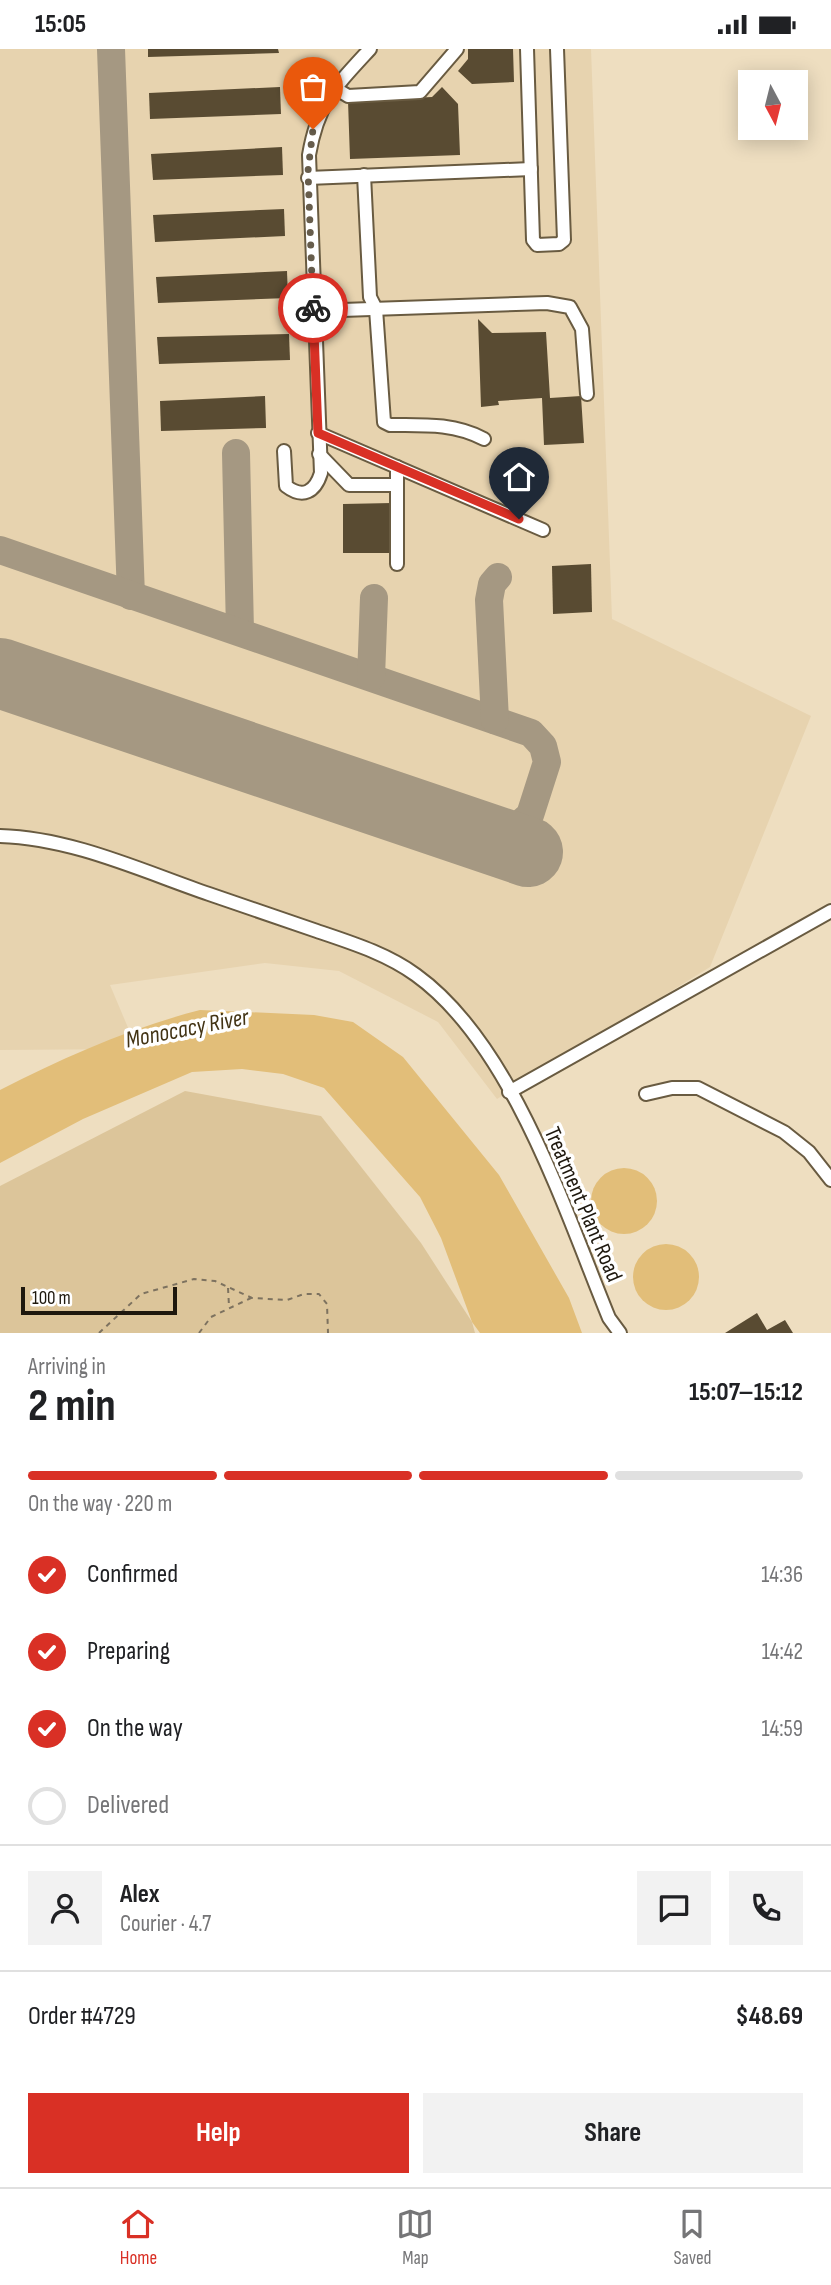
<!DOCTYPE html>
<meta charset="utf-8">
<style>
body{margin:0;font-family:"Sofia Sans Condensed",sans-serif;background:#f2f2f2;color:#202124;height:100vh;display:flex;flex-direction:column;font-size:26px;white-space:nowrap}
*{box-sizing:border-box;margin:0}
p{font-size:23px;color:#757577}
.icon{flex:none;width:38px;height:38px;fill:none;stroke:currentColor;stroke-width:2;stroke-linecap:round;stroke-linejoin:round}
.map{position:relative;height:1284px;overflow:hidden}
.sheet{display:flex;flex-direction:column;background:#fff;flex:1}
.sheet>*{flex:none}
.needle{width:46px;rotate:173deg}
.controls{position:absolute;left:738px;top:21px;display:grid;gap:14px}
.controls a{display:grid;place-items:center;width:70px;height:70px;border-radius:0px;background:#fff;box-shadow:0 4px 18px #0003;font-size:35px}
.scale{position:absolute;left:21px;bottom:18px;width:156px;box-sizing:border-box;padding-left:7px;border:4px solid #1e180e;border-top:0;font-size:19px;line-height:24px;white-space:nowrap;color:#1e180e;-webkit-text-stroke:5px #fff;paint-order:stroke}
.pin{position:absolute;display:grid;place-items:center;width:60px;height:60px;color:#fff;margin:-72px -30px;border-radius:50% 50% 50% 0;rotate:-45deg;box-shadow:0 0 7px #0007}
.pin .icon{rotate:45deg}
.courier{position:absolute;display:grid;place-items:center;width:70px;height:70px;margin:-35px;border:5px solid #d93025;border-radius:50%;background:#fff;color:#222;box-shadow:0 2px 9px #0007}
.head em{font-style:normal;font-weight:700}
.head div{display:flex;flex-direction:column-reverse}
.head{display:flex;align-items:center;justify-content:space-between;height:119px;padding:0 28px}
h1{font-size:46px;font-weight:700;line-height:52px}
.bar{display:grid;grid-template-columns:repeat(4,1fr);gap:10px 7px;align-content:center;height:84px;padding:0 28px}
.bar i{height:9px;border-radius:5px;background:#e0e0e0}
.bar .selected{background:#d93025}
.bar p{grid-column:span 4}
.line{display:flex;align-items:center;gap:18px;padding:0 28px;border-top:2px solid #e0e0e0}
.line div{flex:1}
.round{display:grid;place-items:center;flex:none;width:74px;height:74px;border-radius:0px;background:#f2f2f2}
ol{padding:0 28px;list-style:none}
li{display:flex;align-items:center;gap:21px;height:77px}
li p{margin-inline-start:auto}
li .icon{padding:7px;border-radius:50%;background:#d93025;color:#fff;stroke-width:4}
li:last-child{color:#757577}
li i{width:38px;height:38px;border:4px solid #e0e0e0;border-radius:50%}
.button{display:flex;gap:14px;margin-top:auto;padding:14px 28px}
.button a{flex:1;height:80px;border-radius:0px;background:#d93025;color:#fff;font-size:28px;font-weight:700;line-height:80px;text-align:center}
.button a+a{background:#f2f2f2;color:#202124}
.status{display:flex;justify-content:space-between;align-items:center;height:49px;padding:0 35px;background:#fff;direction:ltr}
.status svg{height:19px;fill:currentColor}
.menu{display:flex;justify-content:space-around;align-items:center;height:98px;border-top:2px solid #e0e0e0;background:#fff;font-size:19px;color:#757577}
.menu a{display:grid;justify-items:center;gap:4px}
.menu .selected{color:#d93025}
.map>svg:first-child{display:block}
</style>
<div class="status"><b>15:05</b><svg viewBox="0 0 49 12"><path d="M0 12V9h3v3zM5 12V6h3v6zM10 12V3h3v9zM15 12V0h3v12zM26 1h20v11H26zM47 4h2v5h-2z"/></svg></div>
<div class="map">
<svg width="831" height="1284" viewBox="0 0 831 1284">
<rect width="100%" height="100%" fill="#eedec0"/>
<path fill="#e7d3af" d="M 0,0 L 591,0 L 612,570 L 811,667 L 710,918 L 497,1050 L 438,973 L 339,922 L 265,914 L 110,936 L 137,1000 L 0,1001 Z"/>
<path fill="#dcc59a" d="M 185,1042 L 321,1067 L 421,1194 L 472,1273 L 475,1284 L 0,1284 L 0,1137 Z"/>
<g fill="#e2be79">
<path d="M 200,961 L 314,966 L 353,973 L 403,1008 L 499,1126 L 569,1249 L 582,1284 L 480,1284 L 472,1273 L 441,1189 L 420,1148 L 324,1039 L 283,1025 L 242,1020 L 192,1023 L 83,1070 L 0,1114 L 0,1041 C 65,1008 130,979 200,961 Z"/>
<circle cx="624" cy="1152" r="33"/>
<circle cx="666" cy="1228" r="33"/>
</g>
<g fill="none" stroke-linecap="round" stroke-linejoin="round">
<g stroke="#a59882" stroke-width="28">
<path d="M 111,0 L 131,547"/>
<path d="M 236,404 L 240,582"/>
<path d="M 0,501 L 531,684 L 543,697 L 547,713 L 530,766 L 513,781 L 490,790"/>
<path d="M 371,628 L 374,549"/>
<path d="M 495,671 L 489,551 L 492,535 L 498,528"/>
</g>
<path stroke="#a59882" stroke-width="70" d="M 0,624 L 528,803"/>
</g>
<g fill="#594b32">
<path d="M 148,0 L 278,0 L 279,4 L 148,8 Z"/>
<path d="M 468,0 L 513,0 L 514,33 L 472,35 L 458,22 L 468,10 Z"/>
<path d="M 280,38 L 281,65 L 150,70 L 149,44 Z"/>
<path d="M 442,38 L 458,55 L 460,106 L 350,110 L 348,52 L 432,48 Z"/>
<path d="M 282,98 L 283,126 L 153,131 L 151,105 Z"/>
<path d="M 284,160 L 285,187 L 155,193 L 153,166 Z"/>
<path d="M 287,222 L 288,249 L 158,254 L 156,228 Z"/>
<path d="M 478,270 L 492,284 L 546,283 L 550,349 L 581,347 L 584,394 L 544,396 L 542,349 L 498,352 L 499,356 L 481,358 Z"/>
<path d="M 289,285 L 290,311 L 159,315 L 157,288 Z"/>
<path d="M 265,347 L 266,379 L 161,382 L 160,352 Z"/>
<path d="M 392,454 L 392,504 L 343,504 L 343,455 Z"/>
<path d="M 591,515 L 592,563 L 553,565 L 552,517 Z"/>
<path d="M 757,1264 L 767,1281 L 785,1271 L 793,1284 L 725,1284 Z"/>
</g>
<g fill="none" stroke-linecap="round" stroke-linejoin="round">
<defs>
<g id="minor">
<path d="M 527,0 L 533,191 L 537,196 L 559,195 L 564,191 L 557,0"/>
<path d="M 335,39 L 348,47 L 420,43 L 457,0"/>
<path d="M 364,126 L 370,248 L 376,260 L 384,373 L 390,376 C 423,376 454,374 484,390"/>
<path d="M 308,129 L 531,120"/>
<path d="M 313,262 L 547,254 L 570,258 L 582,280 L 587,345"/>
<path d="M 318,384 L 543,481"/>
<path d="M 284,402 L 286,437 C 303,450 315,443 321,424 L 309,106 C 318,54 335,38 370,0"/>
<path d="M 319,405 L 349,436 L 397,436"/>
<path d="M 397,418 L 397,515"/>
<path d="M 0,787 C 72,789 142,822 209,845 C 244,857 279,869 314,881 C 349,893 386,904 416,926 C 512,995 565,1162 609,1269 L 620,1284"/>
<path d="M 509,1043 L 831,862"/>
<path d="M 646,1045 L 672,1039 L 698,1039 L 784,1083 L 809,1103 L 831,1131"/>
</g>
</defs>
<use href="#minor" stroke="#695b41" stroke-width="16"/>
<g stroke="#7d725f" stroke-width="2" stroke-dasharray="5 5" stroke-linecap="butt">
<path d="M 228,1239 L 229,1257"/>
<path d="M 99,1284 L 141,1245 L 194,1230 L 215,1232 L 252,1249 L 287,1251 L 304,1245 L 319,1245 L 327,1255 L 328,1284"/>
<path d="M 199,1284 L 211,1268 L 251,1249"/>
</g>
<use href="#minor" stroke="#fff" stroke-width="12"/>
</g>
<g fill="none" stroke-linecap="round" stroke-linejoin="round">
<path stroke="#675d4c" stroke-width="7" stroke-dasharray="0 12.6" d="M 313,259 L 308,122 L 313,80"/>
<path stroke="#d93025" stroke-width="9" d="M 313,259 L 318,384 L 519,470"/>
</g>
<g text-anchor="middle" stroke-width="7" stroke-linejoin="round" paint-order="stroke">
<g font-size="23" fill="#1e180e" stroke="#fff">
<text transform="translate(584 1155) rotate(67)" y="8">Treatment Plant Road</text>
</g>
<g font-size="24" font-style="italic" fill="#423314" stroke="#fff">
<text transform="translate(187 979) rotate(-11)" y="8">Monocacy River</text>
</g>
</g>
</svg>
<div class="controls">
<a><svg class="needle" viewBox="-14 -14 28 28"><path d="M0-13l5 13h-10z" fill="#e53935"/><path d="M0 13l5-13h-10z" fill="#757577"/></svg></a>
</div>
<div class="scale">100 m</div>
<div class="pin" style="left:313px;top:80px;background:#ea580c"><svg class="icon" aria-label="bag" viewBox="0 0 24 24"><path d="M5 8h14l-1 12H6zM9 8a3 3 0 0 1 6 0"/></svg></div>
<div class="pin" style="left:519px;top:470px;background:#1f2937"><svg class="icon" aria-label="home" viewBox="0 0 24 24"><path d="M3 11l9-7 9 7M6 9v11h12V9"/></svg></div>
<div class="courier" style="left:313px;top:259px"><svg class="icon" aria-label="bike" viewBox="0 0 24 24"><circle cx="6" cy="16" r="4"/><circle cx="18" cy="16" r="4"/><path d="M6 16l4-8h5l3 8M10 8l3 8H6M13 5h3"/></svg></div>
</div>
<section class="sheet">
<div class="head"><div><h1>2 min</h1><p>Arriving in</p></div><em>15:07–15:12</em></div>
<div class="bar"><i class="selected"></i><i class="selected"></i><i class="selected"></i><i></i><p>On the way · 220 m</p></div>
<ol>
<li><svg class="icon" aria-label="check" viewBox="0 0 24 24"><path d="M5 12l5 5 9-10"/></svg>Confirmed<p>14:36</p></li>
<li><svg class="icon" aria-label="check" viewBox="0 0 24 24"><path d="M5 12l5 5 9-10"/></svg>Preparing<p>14:42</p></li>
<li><svg class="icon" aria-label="check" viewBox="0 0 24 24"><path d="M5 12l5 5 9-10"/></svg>On the way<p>14:59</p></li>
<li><i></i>Delivered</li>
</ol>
<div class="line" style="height:126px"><a class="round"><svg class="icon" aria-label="person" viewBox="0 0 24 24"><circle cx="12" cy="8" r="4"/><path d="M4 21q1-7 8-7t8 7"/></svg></a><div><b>Alex</b><p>Courier · 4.7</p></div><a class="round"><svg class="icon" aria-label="chat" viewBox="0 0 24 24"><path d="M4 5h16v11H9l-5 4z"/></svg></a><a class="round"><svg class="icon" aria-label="phone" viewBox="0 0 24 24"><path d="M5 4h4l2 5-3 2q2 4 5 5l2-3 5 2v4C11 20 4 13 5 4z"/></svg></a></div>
<div class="line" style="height:91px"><div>Order #4729</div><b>$48.69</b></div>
<div class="button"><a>Help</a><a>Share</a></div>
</section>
<nav class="menu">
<a class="selected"><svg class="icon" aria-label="home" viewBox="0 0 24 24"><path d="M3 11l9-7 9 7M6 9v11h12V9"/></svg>Home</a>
<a><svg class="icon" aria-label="map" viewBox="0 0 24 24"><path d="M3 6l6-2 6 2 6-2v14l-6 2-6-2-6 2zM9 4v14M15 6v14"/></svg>Map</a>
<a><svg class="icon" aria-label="saved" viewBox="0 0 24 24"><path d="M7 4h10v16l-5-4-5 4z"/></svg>Saved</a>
</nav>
